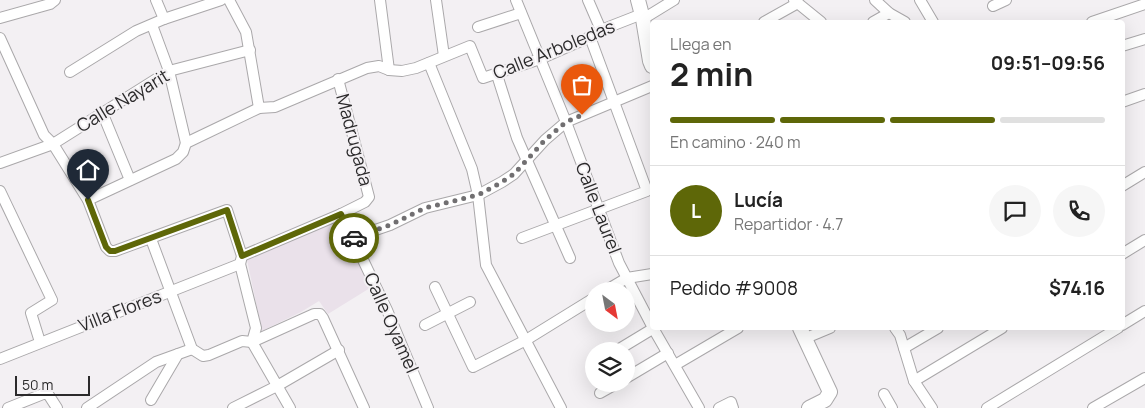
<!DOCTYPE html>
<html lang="es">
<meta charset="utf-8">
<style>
body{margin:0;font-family:Manrope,sans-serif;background:#f6f6f6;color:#222;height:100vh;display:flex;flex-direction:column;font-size:19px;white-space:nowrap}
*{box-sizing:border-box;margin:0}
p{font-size:16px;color:#767676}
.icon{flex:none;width:28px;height:28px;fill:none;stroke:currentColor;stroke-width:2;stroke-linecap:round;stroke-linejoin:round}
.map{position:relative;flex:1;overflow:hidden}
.panel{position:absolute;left:650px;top:20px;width:475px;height:310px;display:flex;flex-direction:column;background:#fff;border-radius:5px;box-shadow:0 5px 20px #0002}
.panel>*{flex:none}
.needle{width:32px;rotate:148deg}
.tools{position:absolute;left:585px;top:282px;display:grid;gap:10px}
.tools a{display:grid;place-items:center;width:50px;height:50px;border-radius:50%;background:#fff;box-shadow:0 5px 20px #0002;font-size:25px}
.scale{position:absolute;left:15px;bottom:12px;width:75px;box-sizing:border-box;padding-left:5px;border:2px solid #2b2a2b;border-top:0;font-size:14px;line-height:18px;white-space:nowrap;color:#2b2a2b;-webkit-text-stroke:4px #f3f0f3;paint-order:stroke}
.pin{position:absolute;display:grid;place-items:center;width:42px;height:42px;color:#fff;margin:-51px -21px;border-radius:50% 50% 50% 0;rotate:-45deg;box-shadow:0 0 5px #0007}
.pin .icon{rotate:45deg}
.courier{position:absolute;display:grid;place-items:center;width:50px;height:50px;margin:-25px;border:4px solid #5e6708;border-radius:50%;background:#fff;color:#222;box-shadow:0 1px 6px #0007}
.summary em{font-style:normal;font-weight:700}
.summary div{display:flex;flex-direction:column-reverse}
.summary{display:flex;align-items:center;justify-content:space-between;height:85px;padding:0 20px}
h1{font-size:32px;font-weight:700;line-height:38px}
.bar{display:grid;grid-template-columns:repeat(4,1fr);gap:8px 5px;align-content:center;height:60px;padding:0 20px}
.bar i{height:6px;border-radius:4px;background:#e0e0e0}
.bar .active{background:#5e6708}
.bar p{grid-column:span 4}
.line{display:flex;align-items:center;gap:12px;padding:0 20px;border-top:1px solid #e0e0e0}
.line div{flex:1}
.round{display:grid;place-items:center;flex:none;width:52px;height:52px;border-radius:26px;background:#f6f6f6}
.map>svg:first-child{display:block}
</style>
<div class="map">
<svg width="1145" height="408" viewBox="0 0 1145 408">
<rect width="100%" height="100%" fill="#f3f0f3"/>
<path fill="#eae1ea" d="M 339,220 L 370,288 L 328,314 L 319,301 L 301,312 L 262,331 L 247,260 Z"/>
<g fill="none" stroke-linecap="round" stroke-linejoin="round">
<defs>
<g id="minor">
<path d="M 156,0 L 164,19"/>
<path d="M 229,0 L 246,32 L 259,108"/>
<path d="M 380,0 L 389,70"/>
<path d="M 436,0 L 444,56"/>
<path d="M 516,0 L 566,122 L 619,263 L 652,326"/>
<path d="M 588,0 L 601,30"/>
<path d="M 794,0 L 821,22"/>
<path d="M 875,0 L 889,13 L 905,22"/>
<path d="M 920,0 L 933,22"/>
<path d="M 993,6 L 1006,0"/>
<path d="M 0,18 L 50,4 L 55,0"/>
<path d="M 643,19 L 674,0"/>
<path d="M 764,22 L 798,3"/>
<path d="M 873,22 L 889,13"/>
<path d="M 1092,22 L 1145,4"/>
<path d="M 152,25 L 169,71 L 186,143"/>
<path d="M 478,27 L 521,13"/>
<path d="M 0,38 L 44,135 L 53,144 L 88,200 L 106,247 L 110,251 L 115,251 L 227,210 L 242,256 L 240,264 L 256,328 L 252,342 L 290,408"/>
<path d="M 1122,46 L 1145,39"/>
<path d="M 429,63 L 472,169 L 478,195 L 486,265 L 561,408"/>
<path d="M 70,72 L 136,31 L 164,19 L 221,0"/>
<path d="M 497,75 L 517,138 L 570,258"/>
<path d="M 1122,102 L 1145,94"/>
<path d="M 102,112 L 130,180"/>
<path d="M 0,163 L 53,144 L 169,71 L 250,50"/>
<path d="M 1122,186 L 1145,172"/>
<path d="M 0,191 L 52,300 L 31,313 L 40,342"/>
<path d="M 88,200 L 176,159 L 183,152 L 186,143 L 259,108 L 275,107 L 367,68 L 379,66 L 389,70 L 402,71 L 416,68 L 470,46 L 483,78 L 540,59 L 590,37 L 601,30 L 642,14"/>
<path d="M 341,214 L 387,310 L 428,408"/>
<path d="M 352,238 L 390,225 L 425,208 L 478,195 L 502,182 L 514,174 L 545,140 L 566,122 L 652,86"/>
<path d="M 522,238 L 647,191 L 590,37"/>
<path d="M 151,239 L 192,349 L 203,356 L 209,355 L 242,341 L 252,342 L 314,314 L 320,314 L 323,318 L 364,408"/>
<path d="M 1122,254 L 1145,240"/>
<path d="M 242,256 L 341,214 L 365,202 L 369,197 L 338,79"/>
<path d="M 435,287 L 473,367 L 526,340 L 594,298"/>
<path d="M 605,291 L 627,278 L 652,274"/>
<path d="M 425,325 L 470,302"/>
<path d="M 1122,325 L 1145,311"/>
<path d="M 653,328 L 699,408"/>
<path d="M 895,328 L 900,335 L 914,381 L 932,408"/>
<path d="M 806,338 L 830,328"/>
<path d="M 904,348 L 938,328"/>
<path d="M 616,351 L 654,328"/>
<path d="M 0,359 L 240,264"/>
<path d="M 675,365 L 738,328"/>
<path d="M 626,378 L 668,353"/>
<path d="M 914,381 L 1002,328"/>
<path d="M 600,393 L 616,384"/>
<path d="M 884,394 L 892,408"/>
<path d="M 151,400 L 178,354"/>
<path d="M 8,408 L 43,394 L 48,394 L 57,408"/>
<path d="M 87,408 L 156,362 L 192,349"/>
<path d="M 233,408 L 277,386 L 339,350"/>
<path d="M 719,408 L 731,402 L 733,408"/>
<path d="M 987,408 L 1118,328"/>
<path d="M 1093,408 L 1145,378"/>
</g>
<g id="tertiary">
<path d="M 638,0 L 643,19 L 650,61 L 652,66"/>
<path d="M 800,328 L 830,392 L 825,400 L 809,408"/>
</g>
</defs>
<use href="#minor" stroke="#aaa8aa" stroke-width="12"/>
<use href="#tertiary" stroke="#aaa8aa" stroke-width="16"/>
<use href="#minor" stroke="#fff" stroke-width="10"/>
<use href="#tertiary" stroke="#fff" stroke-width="14"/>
</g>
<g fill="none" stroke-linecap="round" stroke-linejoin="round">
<path stroke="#716f71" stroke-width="5" stroke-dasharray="0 9" d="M 354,238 L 390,225 L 425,208 L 478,195 L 502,182 L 514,174 L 545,140 L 566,122 L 582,115"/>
<path stroke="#5e6708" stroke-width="6" d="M 88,200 L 106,247 L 110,251 L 115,251 L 227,210 L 242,256 L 341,214 L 352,238 L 354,238"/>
</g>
<g text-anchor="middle" stroke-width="4" stroke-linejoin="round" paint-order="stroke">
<g font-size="18" fill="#2b2a2b" stroke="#f3f0f3">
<text transform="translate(554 50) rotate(-22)" y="6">Calle Arboledas</text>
<text transform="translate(123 101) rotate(-31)" y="6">Calle Nayarit</text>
<text transform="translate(354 140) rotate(75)" y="6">Madrugada</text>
<text transform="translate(598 208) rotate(69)" y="6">Calle Laurel</text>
<text transform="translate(120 311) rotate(-21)" y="6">Villa Flores</text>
<text transform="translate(391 323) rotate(66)" y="6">Calle Oyamel</text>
</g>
</g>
</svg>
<div class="tools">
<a><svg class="needle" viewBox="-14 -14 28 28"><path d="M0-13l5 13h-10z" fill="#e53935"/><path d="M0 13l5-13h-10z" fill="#767676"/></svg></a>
<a><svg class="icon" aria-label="layers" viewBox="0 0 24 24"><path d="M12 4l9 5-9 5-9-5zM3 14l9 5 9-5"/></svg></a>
</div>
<div class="scale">50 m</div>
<div class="pin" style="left:582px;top:115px;background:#ea580c"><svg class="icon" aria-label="bag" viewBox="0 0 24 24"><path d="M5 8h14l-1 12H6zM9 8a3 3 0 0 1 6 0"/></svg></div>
<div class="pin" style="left:88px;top:200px;background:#1f2937"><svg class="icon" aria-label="home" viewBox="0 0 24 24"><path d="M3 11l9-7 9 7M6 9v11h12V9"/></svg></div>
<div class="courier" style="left:354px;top:238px"><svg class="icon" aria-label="car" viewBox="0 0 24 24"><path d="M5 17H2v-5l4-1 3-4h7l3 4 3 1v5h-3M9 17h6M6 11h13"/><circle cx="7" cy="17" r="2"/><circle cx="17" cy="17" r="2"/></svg></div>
<section class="panel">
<div class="summary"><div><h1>2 min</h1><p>Llega en</p></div><em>09:51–09:56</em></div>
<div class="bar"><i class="active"></i><i class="active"></i><i class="active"></i><i></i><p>En camino · 240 m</p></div>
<div class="line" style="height:90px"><b class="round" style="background:#5e6708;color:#fff">L</b><div><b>Lucía</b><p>Repartidor · 4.7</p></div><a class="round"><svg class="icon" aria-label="chat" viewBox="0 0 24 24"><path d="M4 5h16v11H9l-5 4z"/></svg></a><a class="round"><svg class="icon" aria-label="phone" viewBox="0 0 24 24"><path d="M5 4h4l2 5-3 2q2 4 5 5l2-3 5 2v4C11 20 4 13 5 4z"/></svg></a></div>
<div class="line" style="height:65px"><div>Pedido #9008</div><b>$74.16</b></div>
</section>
</div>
